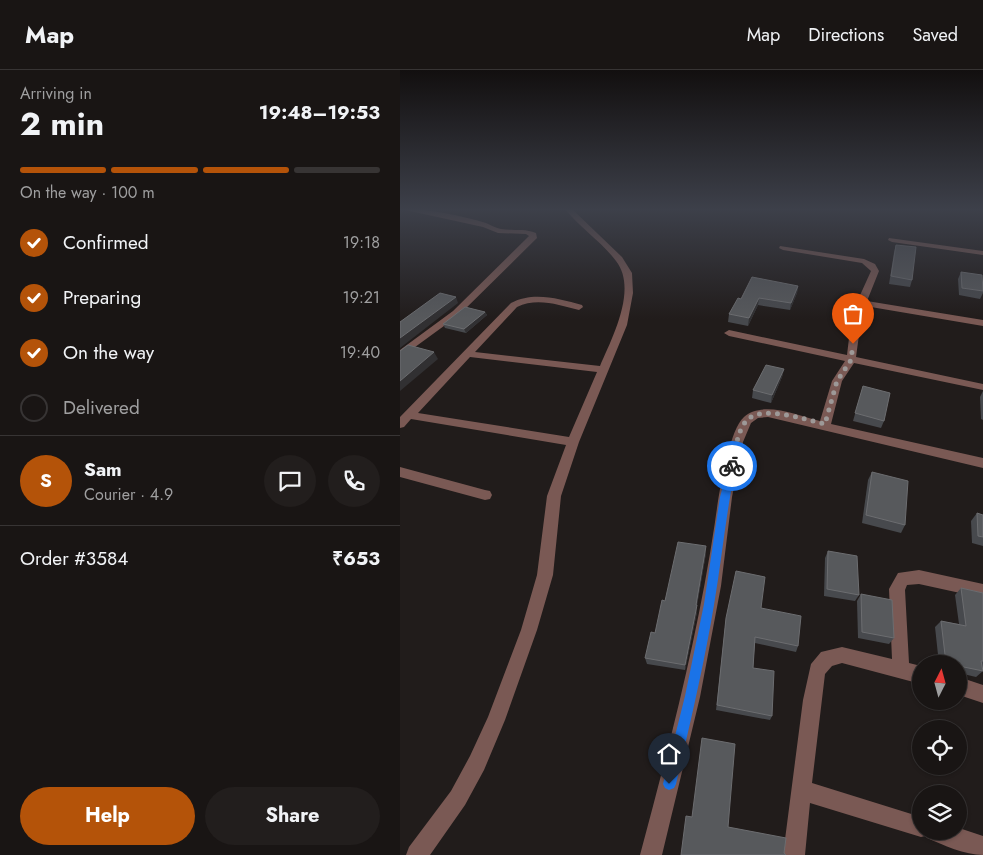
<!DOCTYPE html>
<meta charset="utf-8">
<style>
body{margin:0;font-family:Jost,sans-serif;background:#221e1d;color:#f1f3f6;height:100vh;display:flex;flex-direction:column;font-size:19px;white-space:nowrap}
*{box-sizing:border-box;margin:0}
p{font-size:16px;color:#9f9fa0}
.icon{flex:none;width:28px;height:28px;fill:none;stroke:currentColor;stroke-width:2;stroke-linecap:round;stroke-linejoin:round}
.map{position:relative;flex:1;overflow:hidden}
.side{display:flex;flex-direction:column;background:#191514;width:400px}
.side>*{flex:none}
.needle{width:32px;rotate:6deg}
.tools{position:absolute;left:512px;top:585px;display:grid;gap:10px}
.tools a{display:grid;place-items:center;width:55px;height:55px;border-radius:50%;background:#191514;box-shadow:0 1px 4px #0004,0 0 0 1px #373434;font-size:25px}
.pin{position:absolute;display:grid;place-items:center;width:42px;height:42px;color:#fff;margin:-51px -21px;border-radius:50% 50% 50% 0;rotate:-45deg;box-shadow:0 0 5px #0007}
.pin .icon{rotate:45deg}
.courier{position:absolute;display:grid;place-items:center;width:50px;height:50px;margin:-25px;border:4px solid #1a73e8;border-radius:50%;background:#fff;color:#222;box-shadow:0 1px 6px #0007}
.head em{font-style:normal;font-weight:700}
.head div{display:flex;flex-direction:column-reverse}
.head{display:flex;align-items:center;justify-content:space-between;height:85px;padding:0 20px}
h1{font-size:32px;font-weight:700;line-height:38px}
.bar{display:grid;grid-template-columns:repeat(4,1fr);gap:8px 5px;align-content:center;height:60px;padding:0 20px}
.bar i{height:6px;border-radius:4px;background:#373434}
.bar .current{background:#b45309}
.bar p{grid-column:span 4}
.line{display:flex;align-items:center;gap:12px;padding:0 20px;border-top:1px solid #373434}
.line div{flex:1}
.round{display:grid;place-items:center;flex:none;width:52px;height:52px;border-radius:26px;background:#221e1d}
ol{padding:0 20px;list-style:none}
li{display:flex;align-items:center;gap:15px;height:55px}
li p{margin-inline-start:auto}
li .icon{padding:5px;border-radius:50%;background:#b45309;color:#fff;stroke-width:4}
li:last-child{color:#9f9fa0}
li i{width:28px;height:28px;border:2px solid #373434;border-radius:50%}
.primary-button{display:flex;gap:10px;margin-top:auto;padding:10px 20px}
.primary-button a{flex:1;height:58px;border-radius:30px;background:#b45309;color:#fff;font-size:20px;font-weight:700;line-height:58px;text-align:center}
.primary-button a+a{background:#221e1d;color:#f1f3f6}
header{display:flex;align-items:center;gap:30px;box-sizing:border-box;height:70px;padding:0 25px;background:#191514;border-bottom:1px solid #373434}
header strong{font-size:24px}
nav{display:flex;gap:28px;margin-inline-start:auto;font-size:18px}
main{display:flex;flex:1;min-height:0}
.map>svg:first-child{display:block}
</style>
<header>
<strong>Map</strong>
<nav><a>Map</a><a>Directions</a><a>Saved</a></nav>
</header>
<main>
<section class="side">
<div class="head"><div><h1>2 min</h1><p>Arriving in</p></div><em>19:48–19:53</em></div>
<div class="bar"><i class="current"></i><i class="current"></i><i class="current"></i><i></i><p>On the way · 100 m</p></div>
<ol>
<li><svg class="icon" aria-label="check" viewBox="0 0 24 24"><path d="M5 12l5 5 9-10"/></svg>Confirmed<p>19:18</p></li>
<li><svg class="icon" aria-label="check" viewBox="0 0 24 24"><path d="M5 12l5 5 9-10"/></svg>Preparing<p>19:21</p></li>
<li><svg class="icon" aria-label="check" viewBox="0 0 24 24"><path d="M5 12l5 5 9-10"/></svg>On the way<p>19:40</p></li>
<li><i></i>Delivered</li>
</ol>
<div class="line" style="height:90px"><b class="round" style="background:#b45309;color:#fff">S</b><div><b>Sam</b><p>Courier · 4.9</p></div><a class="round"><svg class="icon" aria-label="chat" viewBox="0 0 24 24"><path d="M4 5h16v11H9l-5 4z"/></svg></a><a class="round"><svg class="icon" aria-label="phone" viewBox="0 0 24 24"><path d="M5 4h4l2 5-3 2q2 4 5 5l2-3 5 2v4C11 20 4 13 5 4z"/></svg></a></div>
<div class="line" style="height:65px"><div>Order #3584</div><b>₹653</b></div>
<div class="primary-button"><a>Help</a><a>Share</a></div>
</section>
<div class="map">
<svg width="583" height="785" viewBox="0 0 583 785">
<rect width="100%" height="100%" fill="#211c1b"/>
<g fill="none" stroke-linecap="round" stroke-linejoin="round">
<g fill="#7a5954" fill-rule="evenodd">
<path d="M 1,139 C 29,139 59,145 86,153 C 91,155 96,158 101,159 C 113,161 124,158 136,163 L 137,168 L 59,245 L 0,288 L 0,280 L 53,241 L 129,166 L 126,164 L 98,163 L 83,157 Z"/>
<path d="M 165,139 L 172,139 L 222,187 L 232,203 L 233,223 L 227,255 L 179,372 L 161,426 L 153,505 L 137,560 L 105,650 L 84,700 L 65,735 L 30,785 L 6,785 L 9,777 L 51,721 L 70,686 L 88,647 L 121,560 L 137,505 L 147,426 L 166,375 L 11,349 L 4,357 L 0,358 L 0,347 L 111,233 C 134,221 159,229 182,235 L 183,237 L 179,240 C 159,235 137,227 117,237 L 75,282 L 200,296 C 212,268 238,219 216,191 C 202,172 180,158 165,139 ZM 70,287 L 197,302 L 169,367 L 18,343 Z"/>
<path d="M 489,168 L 583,181 L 583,185 L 492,172 L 488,170 Z"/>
<path d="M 380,176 L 464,189 L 475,194 L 479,201 L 467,231 L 583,250 L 583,256 L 465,236 L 462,243 L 456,287 L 583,314 L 583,320 L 454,293 L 442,311 L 431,354 L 583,388 L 583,398 L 368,347 L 358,348 L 351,353 L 343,372 L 332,427 L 321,516 L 300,627 L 262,785 L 240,785 C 270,673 298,566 315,452 C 318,430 328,361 344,347 C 363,330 398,346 420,351 L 432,311 L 445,291 L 329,266 L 324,263 L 329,260 L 447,285 L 452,243 L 471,201 L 462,193 L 383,180 L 379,178 Z"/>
<path d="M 0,397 L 85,420 L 90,421 L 92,425 L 90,429 L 85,430 L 0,407 Z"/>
<path d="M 519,500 L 583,514 L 583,528 L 519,514 L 507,515 L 505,520 L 509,593 L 521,596 L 521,614 L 442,593 L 432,596 L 425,604 L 412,713 L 521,747 L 521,761 L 559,761 L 559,758 L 583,766 L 583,785 C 565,785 543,775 527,768 L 525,766 L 521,767 L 410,733 L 405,785 L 383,785 L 403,630 L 411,594 L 421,582 L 442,577 L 492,589 L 489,519 L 498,503 Z"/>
<path d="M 559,607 L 583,615 L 583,633 L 559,625 Z"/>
</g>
</g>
<g fill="#47494d">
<path d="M 496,175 L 512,210 L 510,217 L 489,214 L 494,182 Z"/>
<path d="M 561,202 L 583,212 L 583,223 L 580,229 L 559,225 L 558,209 Z"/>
<path d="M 398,216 L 397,223 L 390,240 L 358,235 L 348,256 L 328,252 L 329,244 L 341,229 Z"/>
<path d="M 85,242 L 87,245 L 66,263 L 45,258 L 43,254 Z"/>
<path d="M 384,299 L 382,307 L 371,333 L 352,328 L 353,320 Z"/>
<path d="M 463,316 L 484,351 L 481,358 L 453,351 Z"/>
<path d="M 583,321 L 583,350 L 581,349 L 580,327 Z"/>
<path d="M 472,402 L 505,455 L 501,463 L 462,453 L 468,410 Z"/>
<path d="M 577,443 L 583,445 L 583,476 L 572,473 L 571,451 Z"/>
<path d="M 428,481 L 459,525 L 455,531 L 424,526 L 425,488 Z"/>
<path d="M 306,483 L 297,535 L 297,542 L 285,600 L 247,594 L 245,588 L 255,563 L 265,531 Z"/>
<path d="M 561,518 L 583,523 L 583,601 L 576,607 L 559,603 L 559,594 L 539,594 L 535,557 L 541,551 L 559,554 L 555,525 Z"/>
<path d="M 461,524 L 494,568 L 489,574 L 458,568 L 457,531 Z"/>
<path d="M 361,538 L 398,576 L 396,582 L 355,573 L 353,598 L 372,646 L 370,650 L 316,640 L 326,548 Z"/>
</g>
<g fill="#313032">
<path d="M 398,216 L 397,223 L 390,240 L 391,233 Z"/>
<path d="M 56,227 L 58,233 L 0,278 L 0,268 Z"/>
<path d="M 359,228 L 358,235 L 348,256 L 349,248 Z"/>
<path d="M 85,242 L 87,245 L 66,263 L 64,259 Z"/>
<path d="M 34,282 L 38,289 L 0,321 L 0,311 Z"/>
<path d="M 384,299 L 382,307 L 371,333 L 372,325 Z"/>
<path d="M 306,476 L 306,483 L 296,542 L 296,535 Z"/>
<path d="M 297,535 L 297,542 L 285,600 L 285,595 Z"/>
</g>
<g fill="#57595c" stroke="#6c6d70">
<path d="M 496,175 L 516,177 L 512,210 L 491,206 Z"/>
<path d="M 561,202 L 582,205 L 583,221 L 562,218 Z"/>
<path d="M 352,207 L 398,216 L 391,233 L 359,228 L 349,248 L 329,244 L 338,228 L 341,229 Z"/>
<path d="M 40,223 L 56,227 L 0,268 L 0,252 Z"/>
<path d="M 65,237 L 85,242 L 64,259 L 43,254 Z"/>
<path d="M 8,275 L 34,282 L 0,311 L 0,281 Z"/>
<path d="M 366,295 L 384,299 L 372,325 L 353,320 Z"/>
<path d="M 463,316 L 490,323 L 484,351 L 455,343 Z"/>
<path d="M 472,402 L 508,411 L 505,455 L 466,445 Z"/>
<path d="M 577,443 L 583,445 L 583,467 L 578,466 Z"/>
<path d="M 278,472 L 306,476 L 296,535 L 297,535 L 285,595 L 245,588 L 251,562 L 255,563 L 262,530 L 265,531 Z"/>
<path d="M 428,481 L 457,486 L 459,525 L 427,519 Z"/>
<path d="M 336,501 L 365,507 L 361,538 L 401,546 L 398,576 L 355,567 L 353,598 L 374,601 L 372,646 L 317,635 L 326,548 Z"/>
<path d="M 561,518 L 583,523 L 583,591 L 581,591 L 583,601 L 559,596 L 559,594 L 546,593 L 541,551 L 566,556 Z"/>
<path d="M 461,524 L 492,530 L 494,568 L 462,562 Z"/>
<path d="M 302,668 L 335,674 L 328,757 L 386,768 L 384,783 L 386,785 L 281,785 L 286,746 L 292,747 Z"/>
</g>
<linearGradient id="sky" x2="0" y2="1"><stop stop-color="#120f0f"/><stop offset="0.56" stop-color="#3d404a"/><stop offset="1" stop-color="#3d404a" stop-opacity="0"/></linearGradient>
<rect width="583" height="249" fill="url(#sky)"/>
<path fill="#1a73e8" d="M 329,393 L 332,393 L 336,396 C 326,442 322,488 314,535 C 304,595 290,654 276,714 L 274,718 L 269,720 L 265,718 L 263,714 L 285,626 L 304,534 L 320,427 Z"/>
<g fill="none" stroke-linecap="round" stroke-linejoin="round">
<path stroke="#9d9998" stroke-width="5" stroke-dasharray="0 9" d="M 332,396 C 335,382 337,362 346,351 C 360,334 406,350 425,354 L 437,311 L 451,290 L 453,274"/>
</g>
</svg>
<div class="tools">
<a><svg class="needle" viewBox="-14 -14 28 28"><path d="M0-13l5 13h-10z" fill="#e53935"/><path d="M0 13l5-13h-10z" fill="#9f9fa0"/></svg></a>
<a><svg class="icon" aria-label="locate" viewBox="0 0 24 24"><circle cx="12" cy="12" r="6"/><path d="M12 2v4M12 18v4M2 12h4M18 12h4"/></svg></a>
<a><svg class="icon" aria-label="layers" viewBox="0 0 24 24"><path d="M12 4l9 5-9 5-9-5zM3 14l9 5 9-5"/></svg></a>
</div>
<div class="pin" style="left:453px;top:274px;background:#ea580c"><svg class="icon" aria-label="bag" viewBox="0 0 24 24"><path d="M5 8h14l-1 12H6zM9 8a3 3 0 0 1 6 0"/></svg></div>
<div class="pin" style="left:269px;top:714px;background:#1f2937"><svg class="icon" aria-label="home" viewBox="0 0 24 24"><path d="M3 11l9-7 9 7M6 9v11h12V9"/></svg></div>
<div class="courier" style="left:332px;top:396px"><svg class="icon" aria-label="bike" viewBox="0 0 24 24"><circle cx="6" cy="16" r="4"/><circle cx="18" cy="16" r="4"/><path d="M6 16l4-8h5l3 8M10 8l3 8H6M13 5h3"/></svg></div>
</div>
</main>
